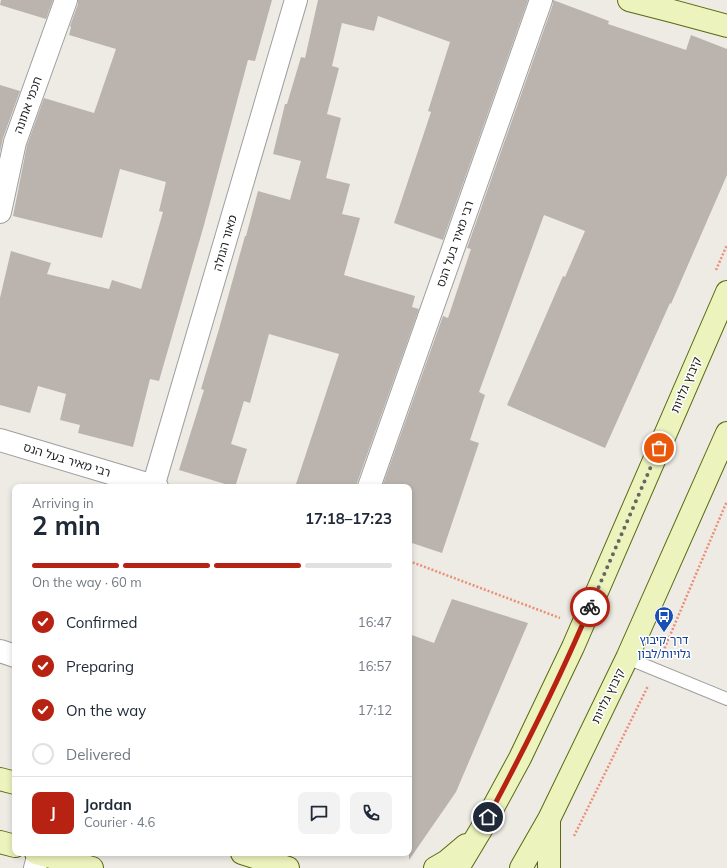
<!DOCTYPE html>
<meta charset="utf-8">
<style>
body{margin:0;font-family:Mulish,"Noto Sans Hebrew",sans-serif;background:#f2f2f3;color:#1f2937;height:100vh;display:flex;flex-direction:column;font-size:15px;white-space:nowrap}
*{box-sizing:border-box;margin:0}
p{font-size:13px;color:#747a83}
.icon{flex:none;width:22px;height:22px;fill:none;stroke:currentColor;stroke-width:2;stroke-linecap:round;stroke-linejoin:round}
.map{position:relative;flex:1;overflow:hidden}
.details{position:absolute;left:12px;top:484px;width:400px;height:372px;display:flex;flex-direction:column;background:#fff;border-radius:8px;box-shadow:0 2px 6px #0003}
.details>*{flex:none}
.pin{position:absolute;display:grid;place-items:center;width:34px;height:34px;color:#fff;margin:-17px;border:2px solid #fff;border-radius:50%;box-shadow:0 1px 4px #0007}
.courier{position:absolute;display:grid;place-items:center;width:40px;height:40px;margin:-20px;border:3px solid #b82213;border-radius:50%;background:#fff;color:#222;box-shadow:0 1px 5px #0007}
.overview em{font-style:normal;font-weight:700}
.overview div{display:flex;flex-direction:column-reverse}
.overview{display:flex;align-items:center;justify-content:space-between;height:68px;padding:0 20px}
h1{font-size:26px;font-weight:700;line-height:30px}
.bar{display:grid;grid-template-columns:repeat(4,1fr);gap:6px 4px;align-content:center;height:48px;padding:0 20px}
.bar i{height:5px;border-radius:3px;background:#e0e1e3}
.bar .active{background:#b82213}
.bar p{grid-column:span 4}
.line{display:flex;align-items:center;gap:10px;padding:0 20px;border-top:1px solid #e0e1e3}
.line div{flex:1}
.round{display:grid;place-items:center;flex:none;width:42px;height:42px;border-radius:8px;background:#f2f2f3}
ol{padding:0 20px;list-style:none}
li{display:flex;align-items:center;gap:12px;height:44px}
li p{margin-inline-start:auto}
li .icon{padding:4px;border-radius:50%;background:#b82213;color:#fff;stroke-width:4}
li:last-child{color:#747a83}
li i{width:22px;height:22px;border:2px solid #e0e1e3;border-radius:50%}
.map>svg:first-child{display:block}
</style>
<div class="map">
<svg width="727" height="868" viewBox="0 0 727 868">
<rect width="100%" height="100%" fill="#eeebe5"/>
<g fill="#bbb4ae">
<path d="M 1,0 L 53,0 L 46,19 L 0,5 Z"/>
<path d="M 78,0 L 272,0 L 255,61 L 248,60 L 204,225 L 159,381 L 150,379 L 133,447 L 78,433 L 80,425 L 60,420 L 66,394 L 38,386 L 30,413 L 0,405 L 0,298 L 11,251 L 51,263 L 47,274 L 109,289 L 112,280 L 141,289 L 163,212 L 159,211 L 166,182 L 120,169 L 102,238 L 13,216 L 27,145 L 44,98 L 94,113 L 116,49 L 69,35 L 71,27 L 70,26 L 78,4 Z"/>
<path d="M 318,0 L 528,0 L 443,240 L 394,223 L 431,112 L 428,111 L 450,42 L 378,16 L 374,31 L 342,23 L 332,66 L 339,68 L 327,114 L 341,118 L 326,178 L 350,184 L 342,214 L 360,218 L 344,275 L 415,296 L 412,307 L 419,309 L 357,483 L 357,487 L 295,487 L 339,354 L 269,334 L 250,403 L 244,401 L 231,444 L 247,449 L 235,487 L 179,470 L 204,390 L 201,389 L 219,329 L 245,236 L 246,236 L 258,191 L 290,200 L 301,161 L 273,154 L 285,104 L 287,104 L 301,57 L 305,58 Z"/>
<path d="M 553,0 L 609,21 L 608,24 L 686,50 L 691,35 L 727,49 L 727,175 L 671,304 L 670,303 L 605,448 L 507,405 L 563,276 L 565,277 L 585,231 L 544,215 L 479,392 L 485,395 L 470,440 L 479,443 L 442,553 L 409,542 L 409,487 L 382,487 L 443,316 L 448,318 L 471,249 L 467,248 L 553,4 Z"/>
<path d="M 0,85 L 20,91 L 3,138 L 0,152 Z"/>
<path d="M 452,599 L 528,623 L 456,792 L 409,860 L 409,634 L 434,643 Z"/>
</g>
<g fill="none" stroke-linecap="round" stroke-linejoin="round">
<defs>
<path id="lane" d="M 627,658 L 727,699"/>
<g id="street">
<path d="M 0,212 L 15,142 L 66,0"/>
<path d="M 0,440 L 157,487"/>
<path d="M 153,487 L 296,0"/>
<path d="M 369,487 L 541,0"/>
<path d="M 0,651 L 15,656"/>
<path d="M 35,868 L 39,854"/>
</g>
<g id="secondary">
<path d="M 629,0 L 672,11 L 727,26"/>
<path d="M 0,779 L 15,783"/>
<path d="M 0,842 L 15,846"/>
<path d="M 36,853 L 92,868"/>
<path d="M 242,853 L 288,868"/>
<path d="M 435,868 L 447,861 L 466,845"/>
<path d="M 458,868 L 482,828 L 520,758 L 573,647 L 727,292"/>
<path d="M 521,868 L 549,819 L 627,658 L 727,433"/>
<path d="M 549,868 L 549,821"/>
</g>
</defs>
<use href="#lane" stroke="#9f9f9f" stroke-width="14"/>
<use href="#street" stroke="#9f9f9f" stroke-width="24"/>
<use href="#secondary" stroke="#586a0f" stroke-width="24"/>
<g stroke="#ec8e77" stroke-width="2.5" stroke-dasharray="2 2" stroke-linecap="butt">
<path d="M 716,270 L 727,245"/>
<path d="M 409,561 L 560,618"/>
<path d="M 663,652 L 727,501"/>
<path d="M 574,836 L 648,686"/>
</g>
<use href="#lane" stroke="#fff" stroke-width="12"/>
<use href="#street" stroke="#fff" stroke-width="22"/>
<use href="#secondary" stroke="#ecf3bd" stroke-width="22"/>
</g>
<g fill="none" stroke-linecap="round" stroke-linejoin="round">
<path stroke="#676664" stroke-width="4" stroke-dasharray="0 7.2" d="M 590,607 L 659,448"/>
<path stroke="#b82213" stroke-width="5" d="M 488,817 C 525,748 560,678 590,607"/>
</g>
<defs>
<symbol id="bus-pin" viewBox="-11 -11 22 30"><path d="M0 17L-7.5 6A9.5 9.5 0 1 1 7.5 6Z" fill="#1a4fb4" stroke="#fff"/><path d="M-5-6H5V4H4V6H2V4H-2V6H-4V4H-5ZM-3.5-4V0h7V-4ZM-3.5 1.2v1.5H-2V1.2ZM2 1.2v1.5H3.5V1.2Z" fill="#fff"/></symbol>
</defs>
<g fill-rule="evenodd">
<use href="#bus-pin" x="653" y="605" width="22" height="30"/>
</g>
<g text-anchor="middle" stroke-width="3" stroke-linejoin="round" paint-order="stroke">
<g font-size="12" fill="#1e1e1e" stroke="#fff">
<text transform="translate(28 105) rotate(-70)" y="4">חכמי אתונה</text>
<text transform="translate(225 243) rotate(-74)" y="4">מאור הגולה</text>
<text transform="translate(455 244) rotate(-71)" y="4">רבי מאיר בעל הנס</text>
<text transform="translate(686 385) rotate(-67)" y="4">קיבוץ גלויות</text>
<text transform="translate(67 460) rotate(17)" y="4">רבי מאיר בעל הנס</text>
<text transform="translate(608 696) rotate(-64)" y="4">קיבוץ גלויות</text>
</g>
<g font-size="12" fill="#164399" stroke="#fff">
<text x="664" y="644">דרך קיבוץ<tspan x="664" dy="14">גלויות/לבון</tspan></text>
</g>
</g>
</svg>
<div class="pin" style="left:659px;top:448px;background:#ea580c"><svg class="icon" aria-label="bag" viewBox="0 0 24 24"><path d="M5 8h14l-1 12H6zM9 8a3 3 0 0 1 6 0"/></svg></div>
<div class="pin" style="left:488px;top:817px;background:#1f2937"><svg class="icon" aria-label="home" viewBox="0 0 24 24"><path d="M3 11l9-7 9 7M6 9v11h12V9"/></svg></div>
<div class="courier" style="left:590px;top:607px"><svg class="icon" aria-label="bike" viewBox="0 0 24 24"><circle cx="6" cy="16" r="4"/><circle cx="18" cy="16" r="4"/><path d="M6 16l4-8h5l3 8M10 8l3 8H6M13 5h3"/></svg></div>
<section class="details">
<div class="overview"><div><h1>2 min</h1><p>Arriving in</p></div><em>17:18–17:23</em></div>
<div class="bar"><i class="active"></i><i class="active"></i><i class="active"></i><i></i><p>On the way · 60 m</p></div>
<ol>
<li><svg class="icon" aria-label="check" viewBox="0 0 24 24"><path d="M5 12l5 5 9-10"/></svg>Confirmed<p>16:47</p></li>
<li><svg class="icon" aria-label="check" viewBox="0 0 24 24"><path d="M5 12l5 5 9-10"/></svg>Preparing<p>16:57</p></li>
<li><svg class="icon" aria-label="check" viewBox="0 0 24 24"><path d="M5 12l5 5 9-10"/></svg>On the way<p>17:12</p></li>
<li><i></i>Delivered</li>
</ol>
<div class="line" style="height:72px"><b class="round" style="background:#b82213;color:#fff">J</b><div><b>Jordan</b><p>Courier · 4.6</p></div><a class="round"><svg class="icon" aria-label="chat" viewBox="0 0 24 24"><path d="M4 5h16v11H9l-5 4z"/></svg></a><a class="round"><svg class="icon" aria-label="phone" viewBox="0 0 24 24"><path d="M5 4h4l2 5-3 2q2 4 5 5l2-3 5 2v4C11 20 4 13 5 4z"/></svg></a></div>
</section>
</div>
